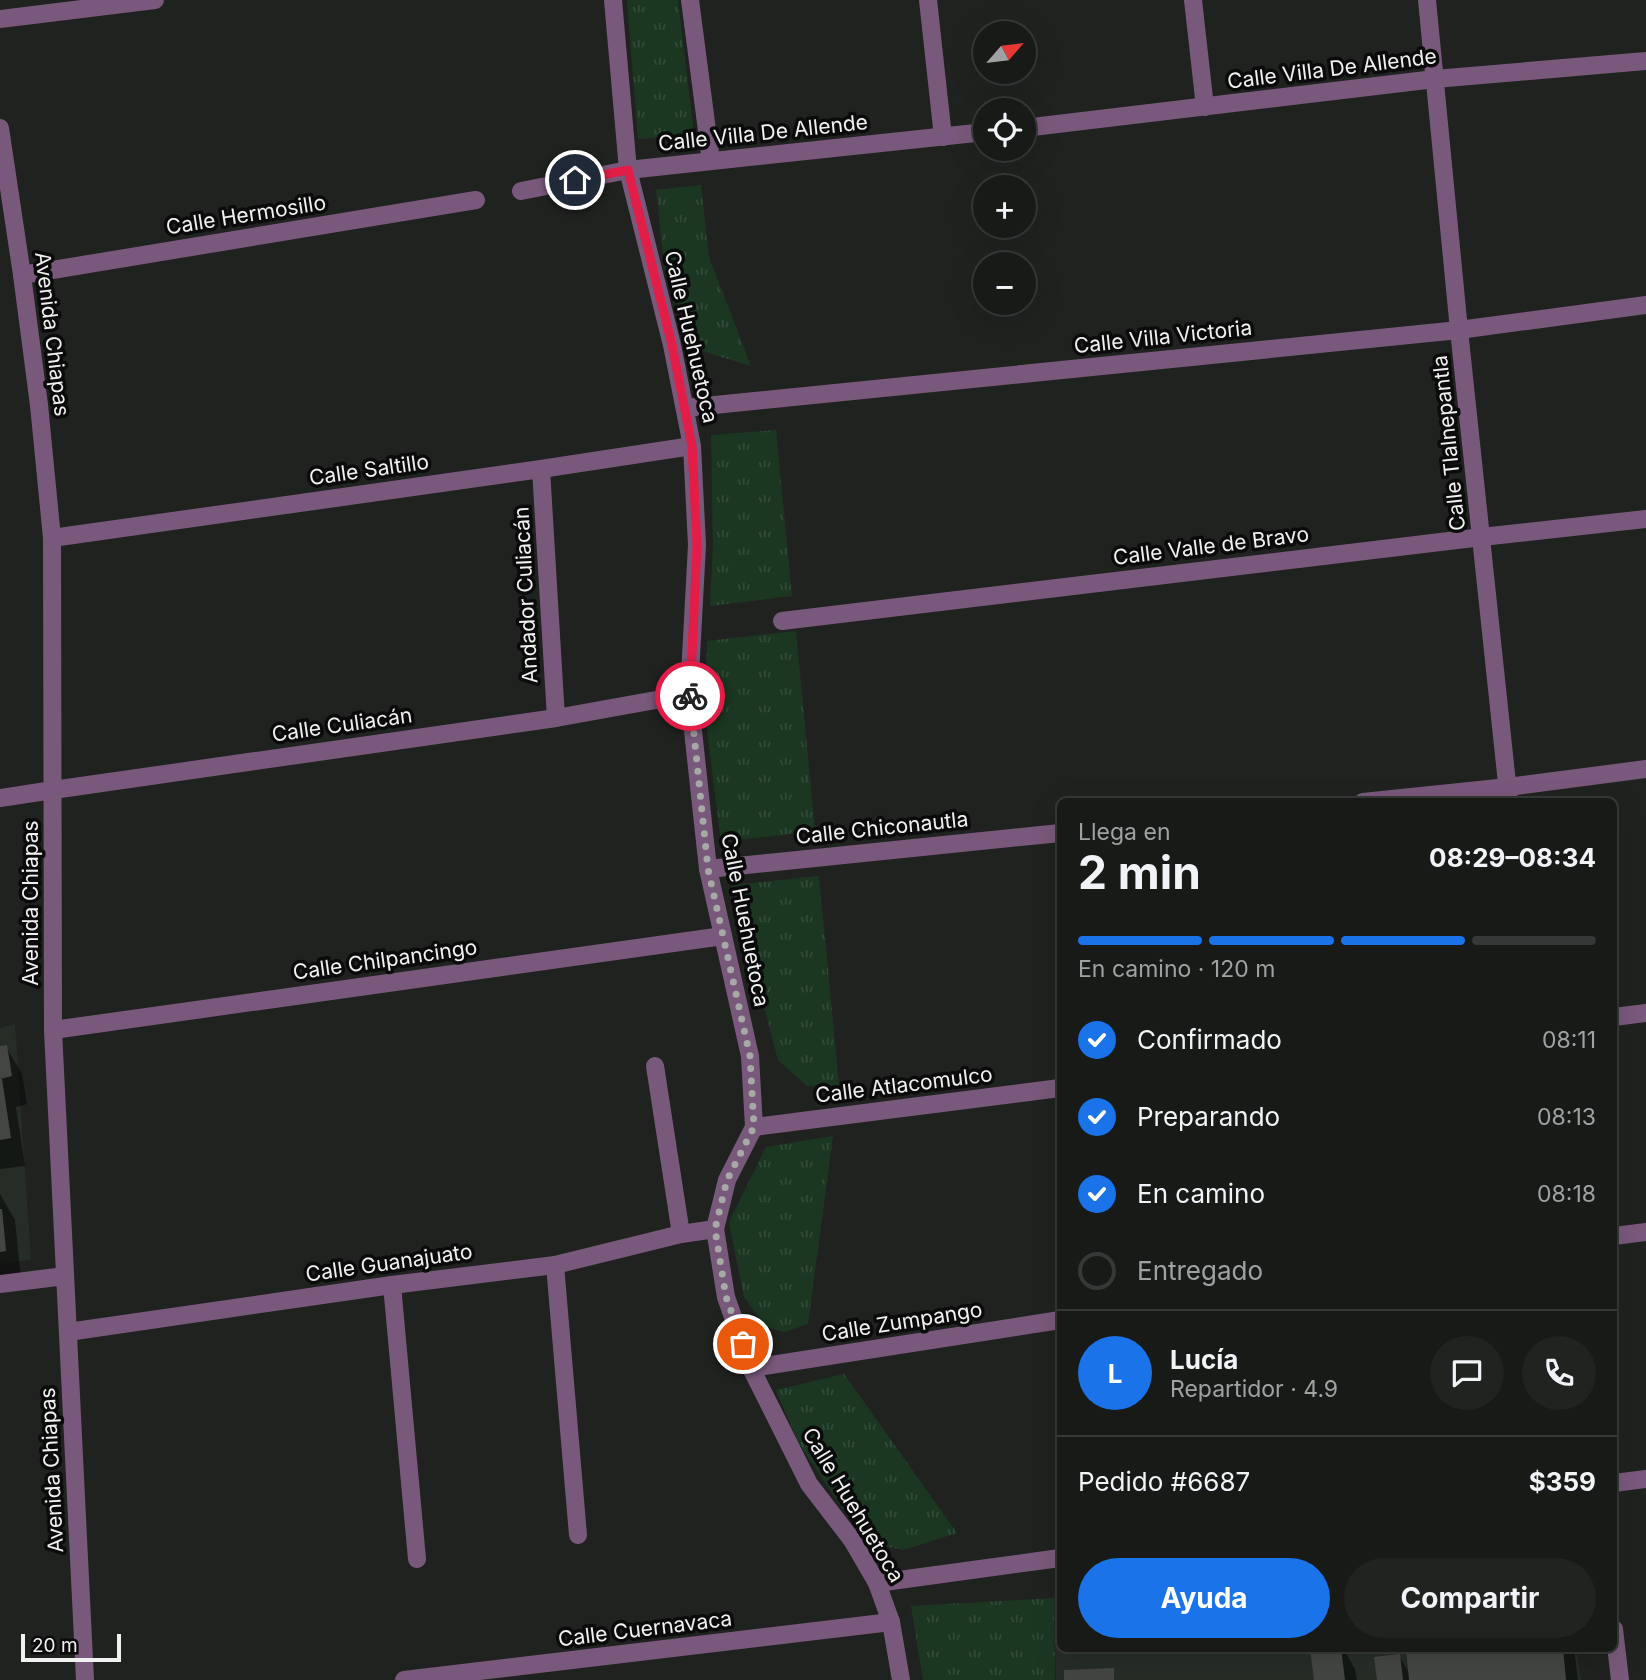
<!DOCTYPE html>
<html lang="es">
<meta charset="utf-8">
<style>
body{margin:0;font-family:Inter,sans-serif;background:#212321;color:#f1f3f6;height:100vh;display:flex;flex-direction:column;font-size:26px;white-space:nowrap}
*{box-sizing:border-box;margin:0}
p{font-size:23px;color:#9fa1a2}
.icon{flex:none;width:38px;height:38px;fill:none;stroke:currentColor;stroke-width:2;stroke-linecap:round;stroke-linejoin:round}
.map{position:relative;flex:1;overflow:hidden}
.side{position:absolute;left:1057px;top:798px;width:560px;height:854px;display:flex;flex-direction:column;background:#181a18;border-radius:10px;box-shadow:0 7px 28px #0002,0 0 0 2px #363837}
.side>*{flex:none}
.needle{width:46px;rotate:62deg}
.controls{position:absolute;left:973px;top:21px;display:grid;gap:14px}
.controls a{display:grid;place-items:center;width:63px;height:63px;border-radius:50%;background:#181a18;box-shadow:0 7px 28px #0002,0 0 0 2px #363837;font-size:35px}
.scale{position:absolute;left:21px;bottom:18px;width:100px;box-sizing:border-box;padding-left:7px;border:4px solid #f0f1f0;border-top:0;font-size:19px;line-height:24px;white-space:nowrap;color:#f0f1f0;-webkit-text-stroke:5px #0a0b0a;paint-order:stroke}
.pin{position:absolute;display:grid;place-items:center;width:60px;height:60px;color:#fff;margin:-30px;border:4px solid #fff;border-radius:50%;box-shadow:0 2px 7px #0007}
.courier{position:absolute;display:grid;place-items:center;width:70px;height:70px;margin:-35px;border:5px solid #e11d48;border-radius:50%;background:#fff;color:#222;box-shadow:0 2px 9px #0007}
.headline em{font-style:normal;font-weight:700}
.headline div{display:flex;flex-direction:column-reverse}
.headline{display:flex;align-items:center;justify-content:space-between;height:119px;padding:0 21px}
h1{font-size:46px;font-weight:700;line-height:52px}
.bar{display:grid;grid-template-columns:repeat(4,1fr);gap:10px 7px;align-content:center;height:84px;padding:0 21px}
.bar i{height:9px;border-radius:5px;background:#363837}
.bar .selected{background:#1a73e8}
.bar p{grid-column:span 4}
.line{display:flex;align-items:center;gap:18px;padding:0 21px;border-top:2px solid #363837}
.line div{flex:1}
.round{display:grid;place-items:center;flex:none;width:74px;height:74px;border-radius:37px;background:#212321}
ol{padding:0 21px;list-style:none}
li{display:flex;align-items:center;gap:21px;height:77px}
li p{margin-inline-start:auto}
li .icon{padding:7px;border-radius:50%;background:#1a73e8;color:#fff;stroke-width:4}
li:last-child{color:#9fa1a2}
li i{width:38px;height:38px;border:4px solid #363837;border-radius:50%}
.button{display:flex;gap:14px;margin-top:auto;padding:14px 21px}
.button a{flex:1;height:80px;border-radius:42px;background:#1a73e8;color:#fff;font-size:28px;font-weight:700;line-height:80px;text-align:center}
.button a+a{background:#212321;color:#f1f3f6}
.map>svg:first-child{display:block}
</style>
<div class="map">
<svg width="1646" height="1680" viewBox="0 0 1646 1680">
<defs>
<pattern id="grass-tufts" width="24" height="20" patternUnits="userSpaceOnUse" patternTransform="scale(1.75)"><rect width="24" height="20" fill="#1b3722"/><path d="M3 7l-1-3M5 7V3M7 7l1-3M15 17l-1-3M17 17v-4M19 17l1-3" fill="none" stroke="#314b38"/></pattern>
</defs>
<rect width="100%" height="100%" fill="#202220"/>
<g fill="#262d27">
<path d="M 15,1024 L 31,1260 L 0,1264 L 0,1028 Z"/>
<path d="M 1060,1597 L 1060,1648 L 1576,1649 L 1581,1680 L 1056,1680 L 1054,1598 Z"/>
</g>
<g fill="url(#grass-tufts)">
<path d="M 627,0 L 678,0 L 694,134 L 638,139 Z"/>
<path d="M 701,185 L 709,257 L 751,366 L 695,349 L 665,272 L 656,190 Z"/>
<path d="M 776,430 L 792,596 L 710,606 L 713,546 L 711,435 Z"/>
<path d="M 796,631 L 815,831 L 721,842 L 705,714 L 707,641 Z"/>
<path d="M 819,876 L 839,1085 L 807,1086 L 778,1060 L 732,885 Z"/>
<path d="M 833,1136 L 808,1324 L 784,1332 L 766,1327 L 744,1297 L 729,1222 L 766,1147 Z"/>
<path d="M 844,1374 L 957,1533 L 903,1550 L 880,1545 L 861,1536 L 799,1444 L 776,1390 Z"/>
<path d="M 1054,1598 L 1055,1680 L 923,1680 L 911,1606 Z"/>
</g>
<g fill="#0007">
<path d="M 6,1047 L 22,1074 L 27,1104 L 16,1107 L 25,1166 L 0,1169 L 0,1048 Z"/>
<path d="M 0,1194 L 15,1220 L 21,1279 L 0,1281 Z"/>
<path d="M 1312,1648 L 1343,1648 L 1355,1669 L 1357,1680 L 1316,1680 Z"/>
<path d="M 1408,1648 L 1574,1648 L 1578,1680 L 1379,1680 L 1399,1656 L 1411,1676 Z"/>
</g>
<g fill="#444644">
<path d="M 7,1045 L 12,1076 L 0,1079 L 0,1046 Z"/>
<path d="M 0,1079 L 2,1079 L 11,1138 L 0,1140 Z"/>
<path d="M 0,1209 L 2,1209 L 6,1251 L 0,1252 Z"/>
<path d="M 1310,1648 L 1341,1648 L 1345,1680 L 1314,1680 Z"/>
<path d="M 1406,1648 L 1563,1648 L 1566,1680 L 1409,1680 Z"/>
<path d="M 1400,1654 L 1403,1680 L 1377,1680 L 1374,1657 Z"/>
<path d="M 1114,1668 L 1114,1680 L 1064,1680 L 1064,1670 Z"/>
</g>
<g fill="none" stroke-linecap="round" stroke-linejoin="round">
<g stroke="#79597b" stroke-width="18">
<path d="M 613,0 L 628,170 L 672,345 L 692,446 L 697,545 L 689,694 L 708,869 L 750,1056 L 754,1127 L 727,1180 L 715,1229 L 726,1297 L 751,1368 L 809,1484 L 852,1540 L 877,1583 L 891,1622 L 901,1680"/>
<path d="M 690,0 L 711,161"/>
<path d="M 928,0 L 943,137"/>
<path d="M 1193,0 L 1205,107"/>
<path d="M 1427,0 L 1459,330 L 1509,802"/>
<path d="M 0,19 L 155,0"/>
<path d="M 1024,128 L 1435,79 L 1646,61"/>
<path d="M 521,191 L 628,170 L 985,132"/>
<path d="M 22,275 L 476,200"/>
<path d="M 685,408 L 1459,330 L 1646,305"/>
<path d="M 541,469 L 556,718"/>
<path d="M 52,538 L 541,469 L 692,446"/>
<path d="M 782,621 L 1482,537 L 1646,519"/>
<path d="M 53,790 L 556,718 L 689,694"/>
<path d="M 1363,802 L 1508,787 L 1646,769"/>
<path d="M 708,869 L 1060,833"/>
<path d="M 1614,1017 L 1646,1013"/>
<path d="M 53,1030 L 723,936"/>
<path d="M 655,1066 L 681,1234"/>
<path d="M 754,1127 L 1060,1088"/>
<path d="M 1614,1236 L 1646,1232"/>
<path d="M 555,1265 L 578,1535"/>
<path d="M 0,1284 L 65,1276"/>
<path d="M 392,1285 L 417,1559"/>
<path d="M 68,1332 L 392,1285 L 555,1265 L 681,1234 L 715,1229"/>
<path d="M 751,1368 L 1060,1320"/>
<path d="M 1614,1483 L 1646,1479"/>
<path d="M 877,1583 L 1060,1558"/>
<path d="M 1614,1629 L 1620,1680"/>
<path d="M 404,1680 L 891,1622"/>
</g>
<g stroke="#79597b" stroke-width="18">
<path d="M 0,128 L 22,275 L 39,405 L 52,538 L 53,1030 L 85,1680"/>
<path d="M 0,798 L 53,790"/>
</g>
</g>
<g fill="none" stroke-linecap="round" stroke-linejoin="round">
<path stroke="#a7a9a7" stroke-width="7" stroke-dasharray="0 12.6" d="M 690,696 L 708,869 L 750,1056 L 754,1127 L 727,1180 L 715,1229 L 726,1297 L 743,1344"/>
<path stroke="#e11d48" stroke-width="9" d="M 575,180 L 628,170 L 672,345 L 692,446 L 697,545 L 690,696"/>
</g>
<g text-anchor="middle" stroke-width="7" stroke-linejoin="round" paint-order="stroke">
<g font-size="21" fill="#f0f1f0" stroke="#0a0b0a">
<text transform="translate(1332 69) rotate(-7)" y="7">Calle Villa De Allende</text>
<text transform="translate(763 133) rotate(-6)" y="7">Calle Villa De Allende</text>
<text transform="translate(246 215) rotate(-9)" y="7">Calle Hermosillo</text>
<text transform="translate(52 334) rotate(83)" y="7">Avenida Chiapas</text>
<text transform="translate(691 337) rotate(77)" y="7">Calle Huehuetoca</text>
<text transform="translate(1163 337) rotate(-6)" y="7">Calle Villa Victoria</text>
<text transform="translate(1449 443) rotate(-96)" y="7">Calle Tlalnepantla</text>
<text transform="translate(369 470) rotate(-8)" y="7">Calle Saltillo</text>
<text transform="translate(1211 546) rotate(-7)" y="7">Calle Valle de Bravo</text>
<text transform="translate(526 595) rotate(-93)" y="7">Andador Culiacán</text>
<text transform="translate(342 725) rotate(-8)" y="7">Calle Culiacán</text>
<text transform="translate(882 828) rotate(-6)" y="7">Calle Chiconautla</text>
<text transform="translate(31 903) rotate(-90)" y="7">Avenida Chiapas</text>
<text transform="translate(745 920) rotate(79)" y="7">Calle Huehuetoca</text>
<text transform="translate(385 960) rotate(-8)" y="7">Calle Chilpancingo</text>
<text transform="translate(904 1085) rotate(-7)" y="7">Calle Atlacomulco</text>
<text transform="translate(389 1263) rotate(-8)" y="7">Calle Guanajuato</text>
<text transform="translate(902 1322) rotate(-9)" y="7">Calle Zumpango</text>
<text transform="translate(52 1470) rotate(-93)" y="7">Avenida Chiapas</text>
<text transform="translate(853 1505) rotate(59)" y="7">Calle Huehuetoca</text>
<text transform="translate(645 1629) rotate(-7)" y="7">Calle Cuernavaca</text>
</g>
</g>
</svg>
<div class="controls">
<a><svg class="needle" viewBox="-14 -14 28 28"><path d="M0-13l5 13h-10z" fill="#e53935"/><path d="M0 13l5-13h-10z" fill="#9fa1a2"/></svg></a>
<a><svg class="icon" aria-label="locate" viewBox="0 0 24 24"><circle cx="12" cy="12" r="6"/><path d="M12 2v4M12 18v4M2 12h4M18 12h4"/></svg></a>
<a>+</a>
<a>−</a>
</div>
<div class="scale">20 m</div>
<div class="pin" style="left:743px;top:1344px;background:#ea580c"><svg class="icon" aria-label="bag" viewBox="0 0 24 24"><path d="M5 8h14l-1 12H6zM9 8a3 3 0 0 1 6 0"/></svg></div>
<div class="pin" style="left:575px;top:180px;background:#1f2937"><svg class="icon" aria-label="home" viewBox="0 0 24 24"><path d="M3 11l9-7 9 7M6 9v11h12V9"/></svg></div>
<div class="courier" style="left:690px;top:696px"><svg class="icon" aria-label="bike" viewBox="0 0 24 24"><circle cx="6" cy="16" r="4"/><circle cx="18" cy="16" r="4"/><path d="M6 16l4-8h5l3 8M10 8l3 8H6M13 5h3"/></svg></div>
<section class="side">
<div class="headline"><div><h1>2 min</h1><p>Llega en</p></div><em>08:29–08:34</em></div>
<div class="bar"><i class="selected"></i><i class="selected"></i><i class="selected"></i><i></i><p>En camino · 120 m</p></div>
<ol>
<li><svg class="icon" aria-label="check" viewBox="0 0 24 24"><path d="M5 12l5 5 9-10"/></svg>Confirmado<p>08:11</p></li>
<li><svg class="icon" aria-label="check" viewBox="0 0 24 24"><path d="M5 12l5 5 9-10"/></svg>Preparando<p>08:13</p></li>
<li><svg class="icon" aria-label="check" viewBox="0 0 24 24"><path d="M5 12l5 5 9-10"/></svg>En camino<p>08:18</p></li>
<li><i></i>Entregado</li>
</ol>
<div class="line" style="height:126px"><b class="round" style="background:#1a73e8;color:#fff">L</b><div><b>Lucía</b><p>Repartidor · 4.9</p></div><a class="round"><svg class="icon" aria-label="chat" viewBox="0 0 24 24"><path d="M4 5h16v11H9l-5 4z"/></svg></a><a class="round"><svg class="icon" aria-label="phone" viewBox="0 0 24 24"><path d="M5 4h4l2 5-3 2q2 4 5 5l2-3 5 2v4C11 20 4 13 5 4z"/></svg></a></div>
<div class="line" style="height:91px"><div>Pedido #6687</div><b>$359</b></div>
<div class="button"><a>Ayuda</a><a>Compartir</a></div>
</section>
</div>
